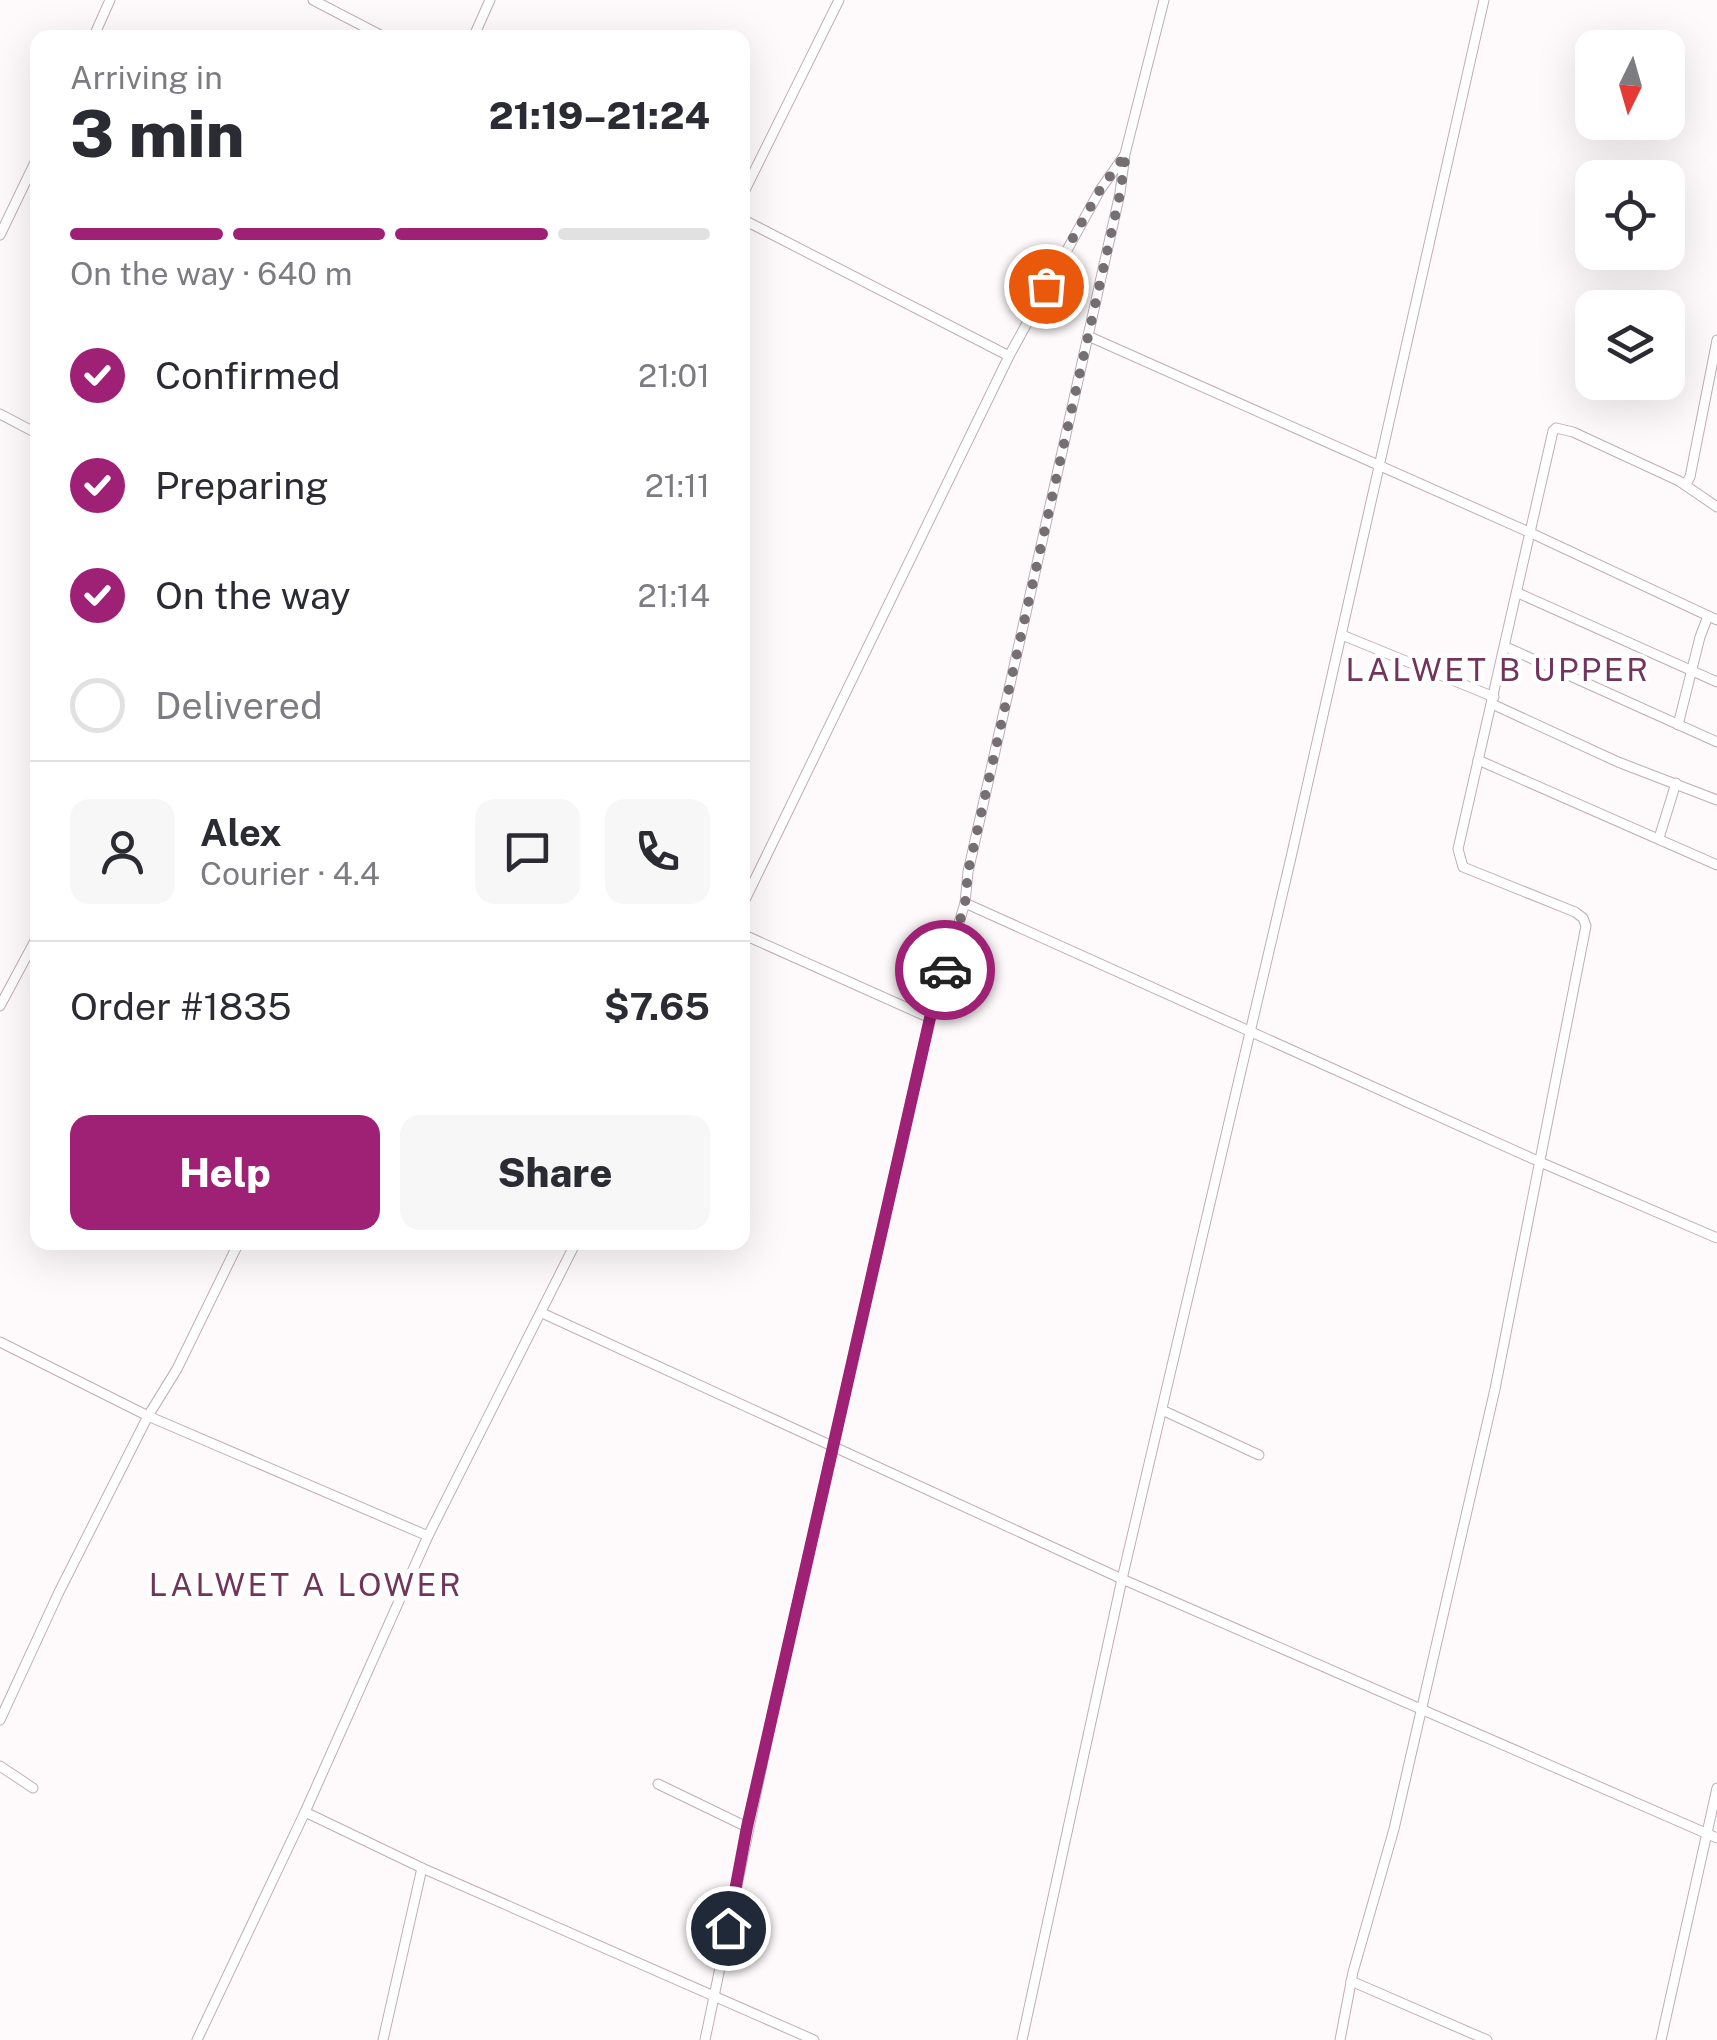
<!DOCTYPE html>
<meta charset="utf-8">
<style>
body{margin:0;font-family:"Public Sans",sans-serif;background:#f7f7f7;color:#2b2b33;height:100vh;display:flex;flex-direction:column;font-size:38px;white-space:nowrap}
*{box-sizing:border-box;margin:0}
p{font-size:32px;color:#7c7c81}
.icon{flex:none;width:55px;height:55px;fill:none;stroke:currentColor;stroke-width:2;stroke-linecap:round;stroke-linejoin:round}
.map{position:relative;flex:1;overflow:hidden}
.side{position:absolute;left:30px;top:30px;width:720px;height:1220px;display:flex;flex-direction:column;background:#fff;border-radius:20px;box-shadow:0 10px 40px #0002}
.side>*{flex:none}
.needle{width:65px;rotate:185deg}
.controls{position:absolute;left:1575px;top:30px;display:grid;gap:20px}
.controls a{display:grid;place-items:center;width:110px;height:110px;border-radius:20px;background:#fff;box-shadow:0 10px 40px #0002;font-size:50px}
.pin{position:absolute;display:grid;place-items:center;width:85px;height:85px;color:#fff;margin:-42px;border:5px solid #fff;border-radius:50%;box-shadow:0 2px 10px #0007}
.courier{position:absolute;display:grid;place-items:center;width:100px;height:100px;margin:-50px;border:8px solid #9f2175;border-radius:50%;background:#fff;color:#222;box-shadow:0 2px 12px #0007}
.head em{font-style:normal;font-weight:800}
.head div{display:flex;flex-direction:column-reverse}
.head{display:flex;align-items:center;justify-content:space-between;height:170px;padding:0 40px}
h1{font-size:65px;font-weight:800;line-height:75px}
.bar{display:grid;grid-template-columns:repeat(4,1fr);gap:15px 10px;align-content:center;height:120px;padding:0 40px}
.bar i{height:12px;border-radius:8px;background:#e1e1e2}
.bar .current{background:#9f2175}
.bar p{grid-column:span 4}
.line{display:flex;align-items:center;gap:25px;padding:0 40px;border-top:2px solid #e1e1e2}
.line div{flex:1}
.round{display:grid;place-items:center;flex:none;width:105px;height:105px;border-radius:20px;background:#f7f7f7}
ol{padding:0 40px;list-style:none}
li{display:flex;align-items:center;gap:30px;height:110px}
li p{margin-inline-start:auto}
li .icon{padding:10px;border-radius:50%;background:#9f2175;color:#fff;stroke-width:4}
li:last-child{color:#7c7c81}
li i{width:55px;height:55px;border:5px solid #e1e1e2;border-radius:50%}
.button{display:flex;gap:20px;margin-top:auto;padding:20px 40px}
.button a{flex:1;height:115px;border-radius:20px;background:#9f2175;color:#fff;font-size:40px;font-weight:800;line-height:115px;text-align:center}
.button a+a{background:#f7f7f7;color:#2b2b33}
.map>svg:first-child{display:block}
</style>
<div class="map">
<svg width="1717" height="2040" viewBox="0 0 1717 2040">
<rect width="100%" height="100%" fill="#fefafc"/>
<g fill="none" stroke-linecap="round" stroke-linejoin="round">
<defs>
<g id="minor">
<path d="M 313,0 L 386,38"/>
<path d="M 93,38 L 110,0"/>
<path d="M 473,38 L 490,0"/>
<path d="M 742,196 L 839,0"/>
<path d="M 742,219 L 1009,356"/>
<path d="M 0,235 L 38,156"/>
<path d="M 1088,336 L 1531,533 L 1717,620"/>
<path d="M 0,414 L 38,434"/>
<path d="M 1685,485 L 1690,477 L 1717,340"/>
<path d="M 1518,593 L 1717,682"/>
<path d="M 1342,635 L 1494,697"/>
<path d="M 1506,647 L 1717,742"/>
<path d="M 1492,704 L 1618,762 L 1717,800"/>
<path d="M 1678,725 L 1700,637 L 1708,616"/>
<path d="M 1478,760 L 1717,865"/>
<path d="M 1659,838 L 1676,783"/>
<path d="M 965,903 L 1540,1162 L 1717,1238"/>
<path d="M 742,906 L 1009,356 L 1100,190 L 1124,156"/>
<path d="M 742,934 L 930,1018"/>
<path d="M 0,1006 L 38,935"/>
<path d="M 542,1313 L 1122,1579 L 1717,1838"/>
<path d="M 0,1342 L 148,1416 L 428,1536"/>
<path d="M 1162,1410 L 1259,1455"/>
<path d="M 0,1720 L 59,1592 L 148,1416 L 177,1369 L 239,1242"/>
<path d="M 0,1766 L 33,1788"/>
<path d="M 658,1784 L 747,1827"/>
<path d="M 305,1812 L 422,1868 L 814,2040"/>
<path d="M 1351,1981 L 1487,2040"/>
<path d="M 197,2040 L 305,1812 L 428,1536 L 576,1242"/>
<path d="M 383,2040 L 422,1868"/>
<path d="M 705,2040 L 774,1707 L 930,1018 L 965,903 L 968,872 L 1120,193 L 1125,154 L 1164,0"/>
<path d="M 1022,2040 L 1122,1579 L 1292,853 L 1484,0"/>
<path d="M 1340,2040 L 1353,1972 L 1394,1829 L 1495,1389 L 1586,926 L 1583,918 L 1575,912 L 1463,867 L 1458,849 L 1553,431 L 1556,428 L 1573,432 L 1679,481 L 1717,507"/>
<path d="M 1661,2040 L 1717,1788"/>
</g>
</defs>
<use href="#minor" stroke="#c0adb7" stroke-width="11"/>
<use href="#minor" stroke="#fff" stroke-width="9"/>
</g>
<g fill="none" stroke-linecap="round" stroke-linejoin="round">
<path stroke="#756e72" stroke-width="10" stroke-dasharray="0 18" d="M 945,970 L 965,904 L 968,872 L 1120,194 L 1126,154 L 1100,190 L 1046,286"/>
<path stroke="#9f2175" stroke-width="12" d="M 728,1928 L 747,1827 L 930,1018 L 945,970"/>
</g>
<g text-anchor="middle" stroke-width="9" stroke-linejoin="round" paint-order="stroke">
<g font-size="32" letter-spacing="2.5" fill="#72345a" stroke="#fff">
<text x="1498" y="681">LALWET B UPPER</text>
<text x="306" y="1596">LALWET A LOWER</text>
</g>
</g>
</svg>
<div class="controls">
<a><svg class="needle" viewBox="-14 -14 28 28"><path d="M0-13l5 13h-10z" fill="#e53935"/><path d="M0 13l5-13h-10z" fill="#7c7c81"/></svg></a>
<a><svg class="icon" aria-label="locate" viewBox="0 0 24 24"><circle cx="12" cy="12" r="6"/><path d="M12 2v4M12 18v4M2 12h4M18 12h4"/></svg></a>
<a><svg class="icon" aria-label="layers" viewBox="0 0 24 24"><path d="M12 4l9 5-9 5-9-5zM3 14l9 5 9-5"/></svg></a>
</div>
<div class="pin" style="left:1046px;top:286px;background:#ea580c"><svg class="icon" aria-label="bag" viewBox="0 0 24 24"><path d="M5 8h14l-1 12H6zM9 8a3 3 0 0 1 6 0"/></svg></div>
<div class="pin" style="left:728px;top:1928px;background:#1f2937"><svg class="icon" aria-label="home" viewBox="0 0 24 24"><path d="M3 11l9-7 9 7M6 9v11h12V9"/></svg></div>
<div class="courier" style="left:945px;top:970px"><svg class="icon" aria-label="car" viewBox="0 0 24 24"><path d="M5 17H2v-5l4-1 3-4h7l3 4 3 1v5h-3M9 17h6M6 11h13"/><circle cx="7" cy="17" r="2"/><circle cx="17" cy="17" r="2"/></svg></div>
<section class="side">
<div class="head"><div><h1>3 min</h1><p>Arriving in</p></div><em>21:19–21:24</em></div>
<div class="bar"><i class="current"></i><i class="current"></i><i class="current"></i><i></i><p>On the way · 640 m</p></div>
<ol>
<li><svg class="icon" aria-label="check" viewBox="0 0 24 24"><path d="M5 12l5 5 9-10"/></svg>Confirmed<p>21:01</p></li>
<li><svg class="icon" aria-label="check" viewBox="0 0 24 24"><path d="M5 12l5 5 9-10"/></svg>Preparing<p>21:11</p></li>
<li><svg class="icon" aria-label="check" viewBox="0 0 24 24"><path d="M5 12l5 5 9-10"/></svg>On the way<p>21:14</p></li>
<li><i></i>Delivered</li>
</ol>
<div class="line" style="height:180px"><a class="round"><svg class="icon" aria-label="person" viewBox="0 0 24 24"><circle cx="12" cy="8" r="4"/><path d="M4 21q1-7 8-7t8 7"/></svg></a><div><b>Alex</b><p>Courier · 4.4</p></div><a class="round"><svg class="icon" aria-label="chat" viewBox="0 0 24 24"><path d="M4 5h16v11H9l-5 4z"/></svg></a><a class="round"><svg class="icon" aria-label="phone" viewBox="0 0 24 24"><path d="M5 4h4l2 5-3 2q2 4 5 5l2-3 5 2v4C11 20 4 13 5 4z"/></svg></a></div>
<div class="line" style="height:130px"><div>Order #1835</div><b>$7.65</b></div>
<div class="button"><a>Help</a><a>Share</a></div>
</section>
</div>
